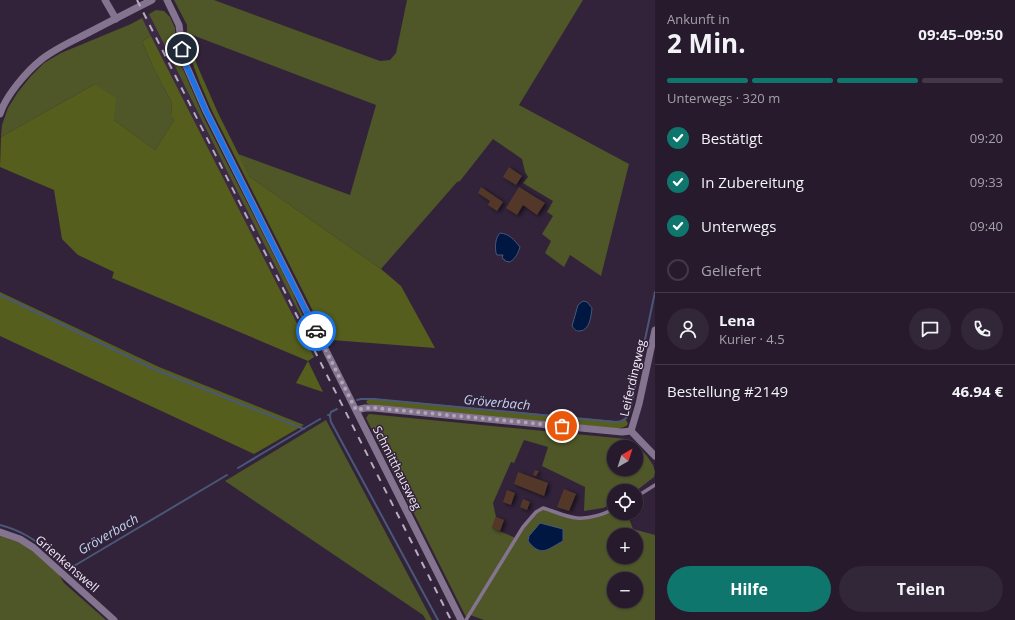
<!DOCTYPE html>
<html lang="de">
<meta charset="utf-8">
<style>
body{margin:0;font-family:"Open Sans",sans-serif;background:#322738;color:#f1f3f6;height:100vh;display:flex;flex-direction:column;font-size:15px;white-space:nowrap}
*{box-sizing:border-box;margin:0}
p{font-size:13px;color:#a4a1a9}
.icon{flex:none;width:22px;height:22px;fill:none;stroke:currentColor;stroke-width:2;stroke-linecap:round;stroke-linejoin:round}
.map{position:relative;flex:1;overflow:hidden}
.side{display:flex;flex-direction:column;background:#261a2c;width:360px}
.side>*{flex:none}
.needle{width:26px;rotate:39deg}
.fabs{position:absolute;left:607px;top:440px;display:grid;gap:8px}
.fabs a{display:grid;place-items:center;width:36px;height:36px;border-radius:50%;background:#261a2c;box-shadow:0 1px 3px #0004,0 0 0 1px #423848;font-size:20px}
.pin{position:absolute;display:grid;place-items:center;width:34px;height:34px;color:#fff;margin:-17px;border:2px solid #fff;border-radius:50%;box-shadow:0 1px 4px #0007}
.courier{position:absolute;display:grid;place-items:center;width:40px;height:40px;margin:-20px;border:3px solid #1a73e8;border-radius:50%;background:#fff;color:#222;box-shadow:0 1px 5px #0007}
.headline em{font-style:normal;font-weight:700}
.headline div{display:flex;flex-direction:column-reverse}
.headline{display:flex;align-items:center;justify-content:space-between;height:68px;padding:0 12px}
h1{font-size:26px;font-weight:700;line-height:30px}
.bar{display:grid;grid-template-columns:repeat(4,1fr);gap:6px 4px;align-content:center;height:48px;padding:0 12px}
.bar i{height:5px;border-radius:3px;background:#423848}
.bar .active{background:#0f766e}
.bar p{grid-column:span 4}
.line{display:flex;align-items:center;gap:10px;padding:0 12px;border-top:1px solid #423848}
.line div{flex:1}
.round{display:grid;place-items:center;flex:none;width:42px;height:42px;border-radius:21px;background:#322738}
ol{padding:0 12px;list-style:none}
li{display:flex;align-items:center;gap:12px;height:44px}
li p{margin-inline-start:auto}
li .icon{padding:4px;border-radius:50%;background:#0f766e;color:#fff;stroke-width:4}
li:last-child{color:#a4a1a9}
li i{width:22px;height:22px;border:2px solid #423848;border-radius:50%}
.cta{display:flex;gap:8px;margin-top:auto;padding:8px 12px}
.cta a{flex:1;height:46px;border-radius:24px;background:#0f766e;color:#fff;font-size:16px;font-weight:700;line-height:46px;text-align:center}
.cta a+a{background:#322738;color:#f1f3f6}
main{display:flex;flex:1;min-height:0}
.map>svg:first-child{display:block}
</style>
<main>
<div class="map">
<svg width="655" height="620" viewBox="0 0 655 620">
<defs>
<filter id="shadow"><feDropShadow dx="2.5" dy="1.5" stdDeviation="2" flood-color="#0009"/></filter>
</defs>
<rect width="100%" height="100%" fill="#32233a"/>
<path fill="#3c2946" d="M 149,14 L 229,175 L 319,352 L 314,357 L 142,18 Z"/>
<g fill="#4f5627" fill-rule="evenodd">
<path d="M 174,0 L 214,0 L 380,61 L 390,60 L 396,53 L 407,0 L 583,0 L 519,105 L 629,164 L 601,276 L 570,255 L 564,267 L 545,253 L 551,241 L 542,234 L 553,216 L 547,212 L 553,201 L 523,183 L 528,177 L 525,172 L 522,159 L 493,139 L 460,181 L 457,182 L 381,269 L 250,177 L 238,154 L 350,195 L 376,105 L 187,33 L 187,25 Z"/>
<path d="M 156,10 L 164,11 L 170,17 L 175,28 L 176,53 L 204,118 L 293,293 L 298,306 L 321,350 L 319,352 L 229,175 L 149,14 Z"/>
<path d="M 142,18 L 151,36 L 142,41 L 153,67 L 172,103 L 171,117 L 174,120 L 155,150 L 114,120 L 95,84 L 1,137 L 2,125 L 8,108 L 18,92 L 31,76 L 44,63 L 61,53 L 131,24 Z"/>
<path d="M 369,414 L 617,438 L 626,439 L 635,443 L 647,456 L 653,465 L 655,472 L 654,477 L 636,491 L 614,491 L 614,503 L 603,508 L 584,511 L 585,487 L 542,466 L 548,447 L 524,440 L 514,463 L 511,462 L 493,503 L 496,517 L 492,528 L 516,538 L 536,512 L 543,508 L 576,518 L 593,517 L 614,509 L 614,513 L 627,513 L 633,529 L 655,535 L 655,620 L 484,620 L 470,615 L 467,619 L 366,418 ZM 614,447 L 636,447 L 636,469 L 614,469 ZM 614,535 L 636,535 L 636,557 L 614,557 ZM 614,579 L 636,579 L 636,601 L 614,601 Z"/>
<path d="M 326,420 L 432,620 L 426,620 L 423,615 L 225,481 Z"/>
<path d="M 0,535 L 20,542 L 35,553 L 58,573 L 64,583 L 106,620 L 0,620 Z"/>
</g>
<g fill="#565e1d">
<path d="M 187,33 L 192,35 L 192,51 L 197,65 L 218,113 L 250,177 L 381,269 L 401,286 L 435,348 L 332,340 L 329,343 L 212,111 L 200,83 L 188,51 Z"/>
<path d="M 151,36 L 314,357 L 308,361 L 323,392 L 296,383 L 308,361 L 112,278 L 114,272 L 78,255 L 62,239 L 54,190 L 0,167 L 1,137 L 95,84 L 116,98 L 114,120 L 155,150 L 174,120 L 171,117 L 172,103 L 153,67 L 142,41 Z"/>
<path d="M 0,292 L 159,367 L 304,425 L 254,454 L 0,336 Z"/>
<path d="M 369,398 L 616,421 L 621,421 L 624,419 L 626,420 L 628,424 C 624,429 618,428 612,428 L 368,404 L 366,402 Z"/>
</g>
<g fill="#001742" stroke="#495779">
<path d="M 500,233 C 510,234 514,240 520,247 C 518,253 516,258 510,262 L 505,261 L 504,259 L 503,259 L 502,258 L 503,255 L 497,255 L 496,253 C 495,247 495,238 500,233 Z"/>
<path d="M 583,301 L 587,302 L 592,308 C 591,316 590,330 580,331 C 576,331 575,330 572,326 L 578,305 Z"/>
<path d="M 540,523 L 563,529 L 563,541 C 548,549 541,558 528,541 L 529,536 Z"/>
</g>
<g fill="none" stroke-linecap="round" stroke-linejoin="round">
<g stroke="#495779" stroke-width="2">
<path d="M 0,295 L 63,325 L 154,369 L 304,429"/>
<path d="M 357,400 L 361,399 L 374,399 L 615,422 C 623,422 628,418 630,411 L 655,292"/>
<path d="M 328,415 L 330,415 L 331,412 L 337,409"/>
<path d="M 330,415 L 330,417 L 331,422 L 438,620"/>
<path d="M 238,468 L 320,419"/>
<path d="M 0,525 C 20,530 34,539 50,552 C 54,556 62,565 67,567 C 69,567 72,566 74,566 L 227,475"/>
</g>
</g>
<g fill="#533829" filter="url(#shadow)">
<path d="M 509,167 L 522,176 L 516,185 L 503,177 Z"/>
<path d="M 481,187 L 503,202 L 497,211 L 488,205 L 490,201 L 478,193 Z"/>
<path d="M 519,187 L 545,203 L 537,215 L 523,205 L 517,215 L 506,208 Z"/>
<path d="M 535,470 L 539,471 L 536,476 L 533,475 Z"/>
<path d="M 518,472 L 548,483 L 544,496 L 514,484 Z"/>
<path d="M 564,489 L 576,494 L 569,511 L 557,507 Z"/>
<path d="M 507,490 L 515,493 L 511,505 L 503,502 Z"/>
<path d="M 523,499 L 530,502 L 527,510 L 520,507 Z"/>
<path d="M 496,517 L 504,520 L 500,531 L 492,528 Z"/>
</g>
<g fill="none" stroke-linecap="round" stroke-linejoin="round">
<g stroke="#84748f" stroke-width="3.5">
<path d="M 636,497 L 655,485"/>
<path d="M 466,620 L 523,527 L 536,512 L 543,508 C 554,511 565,517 577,518 C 590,519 602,515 614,509"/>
</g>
<g stroke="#84748f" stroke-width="7">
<path d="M 105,0 L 116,19"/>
<path d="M 167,0 L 179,25 L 182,49 L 185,63 L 206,111 L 461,620"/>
<path d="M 0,114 C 6,95 27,71 42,59 C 55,49 70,42 84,35 C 107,23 130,11 152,0"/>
<path d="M 356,410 L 365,408 L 374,408 L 622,432 L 631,431 L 655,456"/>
<path d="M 631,431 L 639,404 L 655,330"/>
<path d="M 0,532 L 20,539 L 34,548 L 114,620"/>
</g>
<path stroke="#b8adbe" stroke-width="2" stroke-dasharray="7 7" stroke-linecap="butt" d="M 137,0 L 451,620"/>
</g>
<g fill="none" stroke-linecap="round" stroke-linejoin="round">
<path stroke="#b0a5b7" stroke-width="4" stroke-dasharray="0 7.2" d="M 316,331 L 356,410 L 365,408 L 374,408 L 562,426"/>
<path stroke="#1a73e8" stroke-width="5" d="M 182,49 L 185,63 L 206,111 L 316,331"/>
</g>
<g text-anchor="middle" stroke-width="3" stroke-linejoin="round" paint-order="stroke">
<g font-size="12" fill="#f4ebfa" stroke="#32233a">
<text transform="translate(633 378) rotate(-77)" y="4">Leiferdingweg</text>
<text transform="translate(397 468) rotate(63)" y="4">Schmitthausweg</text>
<text transform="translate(67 564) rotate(41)" y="4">Grienkenswell</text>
</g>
<g font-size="13" font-style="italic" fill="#c0d3f1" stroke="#32233a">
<text transform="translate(497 402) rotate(5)" y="5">Gröverbach</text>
<text transform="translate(108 534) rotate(-30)" y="5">Gröverbach</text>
</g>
</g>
</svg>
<div class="fabs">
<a><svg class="needle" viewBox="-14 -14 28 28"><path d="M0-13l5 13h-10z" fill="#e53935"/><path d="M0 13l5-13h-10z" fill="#a4a1a9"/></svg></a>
<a><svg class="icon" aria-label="locate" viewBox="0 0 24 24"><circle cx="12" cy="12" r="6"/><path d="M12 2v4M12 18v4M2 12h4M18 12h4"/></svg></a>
<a>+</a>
<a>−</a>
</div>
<div class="pin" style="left:562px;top:426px;background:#ea580c"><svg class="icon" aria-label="bag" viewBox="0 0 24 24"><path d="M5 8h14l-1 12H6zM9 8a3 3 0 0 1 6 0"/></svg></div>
<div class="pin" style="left:182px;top:49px;background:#1f2937"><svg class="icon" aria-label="home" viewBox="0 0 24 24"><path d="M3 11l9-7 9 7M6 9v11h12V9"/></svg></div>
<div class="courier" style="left:316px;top:331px"><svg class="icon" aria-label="car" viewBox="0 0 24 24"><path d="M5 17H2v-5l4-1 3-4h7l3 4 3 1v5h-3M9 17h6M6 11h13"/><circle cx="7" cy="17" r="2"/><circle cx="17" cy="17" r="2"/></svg></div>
</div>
<section class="side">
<div class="headline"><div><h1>2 Min.</h1><p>Ankunft in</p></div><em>09:45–09:50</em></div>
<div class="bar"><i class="active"></i><i class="active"></i><i class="active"></i><i></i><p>Unterwegs · 320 m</p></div>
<ol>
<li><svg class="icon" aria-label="check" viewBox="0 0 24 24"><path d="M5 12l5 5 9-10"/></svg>Bestätigt<p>09:20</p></li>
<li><svg class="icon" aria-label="check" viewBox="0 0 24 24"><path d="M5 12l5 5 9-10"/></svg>In Zubereitung<p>09:33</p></li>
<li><svg class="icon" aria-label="check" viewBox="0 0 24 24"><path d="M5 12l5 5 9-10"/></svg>Unterwegs<p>09:40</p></li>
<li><i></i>Geliefert</li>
</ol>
<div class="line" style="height:72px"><a class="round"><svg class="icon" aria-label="person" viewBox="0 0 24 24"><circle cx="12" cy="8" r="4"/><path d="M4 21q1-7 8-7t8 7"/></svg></a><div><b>Lena</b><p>Kurier · 4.5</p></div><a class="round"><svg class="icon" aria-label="chat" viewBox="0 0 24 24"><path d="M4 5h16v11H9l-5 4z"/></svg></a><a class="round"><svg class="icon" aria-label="phone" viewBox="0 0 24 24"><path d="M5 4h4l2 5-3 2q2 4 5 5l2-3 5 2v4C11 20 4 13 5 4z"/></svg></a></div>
<div class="line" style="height:52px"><div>Bestellung #2149</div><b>46.94 €</b></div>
<div class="cta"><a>Hilfe</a><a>Teilen</a></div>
</section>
</main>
